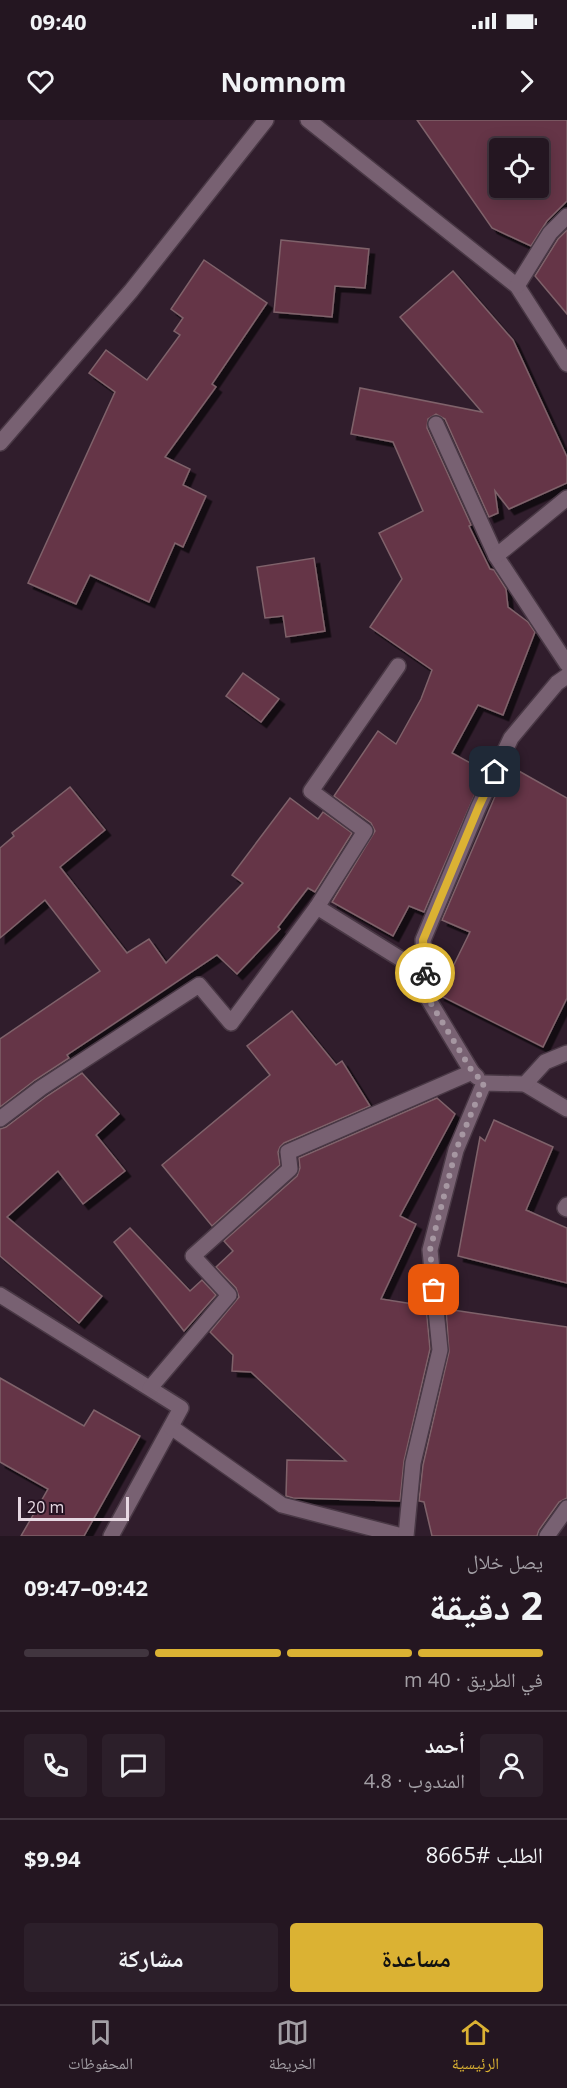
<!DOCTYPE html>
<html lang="ar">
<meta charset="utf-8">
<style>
body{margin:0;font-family:"Open Sans","Noto Naskh Arabic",sans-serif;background:#2c1f2a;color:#f1f3f6;direction:rtl;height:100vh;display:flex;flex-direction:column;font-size:22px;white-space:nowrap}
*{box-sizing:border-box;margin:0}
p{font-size:20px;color:#a39fa5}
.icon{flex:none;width:33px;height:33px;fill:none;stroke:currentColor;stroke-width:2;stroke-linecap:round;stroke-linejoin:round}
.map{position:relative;height:1416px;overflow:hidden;direction:ltr}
.panel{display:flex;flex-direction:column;background:#241621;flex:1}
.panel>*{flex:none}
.fabs{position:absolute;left:489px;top:18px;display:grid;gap:12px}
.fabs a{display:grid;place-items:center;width:60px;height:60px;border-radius:6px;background:#241621;box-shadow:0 3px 15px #0003,0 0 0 2px #41353f;font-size:30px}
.scale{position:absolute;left:18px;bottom:15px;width:111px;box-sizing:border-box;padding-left:6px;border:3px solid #e6d8e2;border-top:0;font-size:16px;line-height:21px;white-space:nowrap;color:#e6d8e2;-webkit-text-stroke:4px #261322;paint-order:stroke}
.pin{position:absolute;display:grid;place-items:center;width:51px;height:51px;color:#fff;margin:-26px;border-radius:12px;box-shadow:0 3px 9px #0006}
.courier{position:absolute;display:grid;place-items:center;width:60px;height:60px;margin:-30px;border:4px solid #dbb233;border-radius:50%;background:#fff;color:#222;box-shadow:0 2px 8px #0007}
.overview em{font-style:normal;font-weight:700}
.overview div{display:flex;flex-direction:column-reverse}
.overview{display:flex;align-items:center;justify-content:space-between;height:102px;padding:0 24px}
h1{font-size:39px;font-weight:700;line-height:45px}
.bar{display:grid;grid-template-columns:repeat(4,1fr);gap:9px 6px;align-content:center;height:72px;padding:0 24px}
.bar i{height:8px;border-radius:4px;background:#41353f}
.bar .selected{background:#dbb233}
.bar p{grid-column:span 4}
.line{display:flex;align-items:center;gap:15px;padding:0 24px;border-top:2px solid #41353f}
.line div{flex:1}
.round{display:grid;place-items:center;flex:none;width:63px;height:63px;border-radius:6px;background:#2c1f2a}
.primary-button{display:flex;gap:12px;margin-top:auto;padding:12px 24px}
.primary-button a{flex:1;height:69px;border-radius:6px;background:#dbb233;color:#111;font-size:24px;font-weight:700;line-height:69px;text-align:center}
.primary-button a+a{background:#2c1f2a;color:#f1f3f6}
.status{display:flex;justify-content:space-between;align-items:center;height:42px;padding:0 30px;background:#241621;direction:ltr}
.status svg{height:16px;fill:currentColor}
header{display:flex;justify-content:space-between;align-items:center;height:78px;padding:0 24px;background:#241621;font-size:27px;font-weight:700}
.dock{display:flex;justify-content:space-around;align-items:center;height:84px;border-top:2px solid #41353f;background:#241621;font-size:16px;color:#a39fa5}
.dock a{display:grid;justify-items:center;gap:3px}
.dock .selected{color:#dbb233}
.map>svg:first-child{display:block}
</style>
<div class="status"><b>09:40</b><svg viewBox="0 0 49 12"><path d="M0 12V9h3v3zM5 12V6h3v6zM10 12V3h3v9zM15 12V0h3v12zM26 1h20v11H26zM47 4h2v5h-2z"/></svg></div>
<header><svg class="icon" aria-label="forward" viewBox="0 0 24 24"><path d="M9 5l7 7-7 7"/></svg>Nomnom<svg class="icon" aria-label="heart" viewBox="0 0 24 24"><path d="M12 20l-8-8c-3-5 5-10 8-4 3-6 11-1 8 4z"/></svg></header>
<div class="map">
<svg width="567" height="1416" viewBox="0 0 567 1416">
<defs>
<filter id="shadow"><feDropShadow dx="5.5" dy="5.5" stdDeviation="0" flood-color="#0009"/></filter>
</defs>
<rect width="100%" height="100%" fill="#301d2c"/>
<g fill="#653647" stroke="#7f626b" stroke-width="1.5" fill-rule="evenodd" filter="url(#shadow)">
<path d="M 417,0 L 567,0 L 567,81 L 547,101 L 531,126 L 492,108 ZM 500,28 L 538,28 L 538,68 L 500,68 Z"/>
<path d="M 567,110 L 567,194 L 535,156 L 558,119 Z"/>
<path d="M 281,120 L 369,129 L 365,168 L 335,166 L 332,197 L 274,192 Z"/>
<path d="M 204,140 L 267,183 L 212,264 L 216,267 L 165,337 L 190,349 L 183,365 L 206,376 L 183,427 L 175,423 L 149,482 L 90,455 L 76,484 L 28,463 L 115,272 L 89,253 L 106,230 L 147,260 L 180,215 L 174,211 L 183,198 L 171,189 Z"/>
<path d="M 453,151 L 513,220 L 567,337 L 567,363 L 509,389 L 495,371 L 498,393 L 489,397 L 445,299 L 436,294 L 428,299 L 427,308 L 471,405 L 469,406 L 490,449 L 494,450 L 506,469 L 508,487 L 528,502 L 535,512 L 503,595 L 478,585 L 452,633 L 485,651 L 424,792 L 409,786 L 393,816 L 332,782 L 375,711 L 371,703 L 334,676 L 378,611 L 396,624 L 421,579 L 432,550 L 370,507 L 402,459 L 379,413 L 423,391 L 393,322 L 351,314 L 360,268 L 482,292 L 400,197 Z"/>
<path d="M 314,438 L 325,511 L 286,517 L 283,496 L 265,498 L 257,447 Z"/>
<path d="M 243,553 L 279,579 L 261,602 L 226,576 Z"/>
<path d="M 517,650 L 567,678 L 567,878 L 543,927 L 439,875 L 470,812 L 442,800 L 502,660 L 509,664 Z"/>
<path d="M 70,667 L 105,710 L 60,747 L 127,833 L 149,819 L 166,843 L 243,763 L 232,755 L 290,678 L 318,699 L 323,692 L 352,713 L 315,772 L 308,768 L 278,807 L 280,809 L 237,854 L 217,835 L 67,935 L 69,938 L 35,960 L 0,987 L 0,919 L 100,851 L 45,780 L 0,818 L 0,728 L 14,716 L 12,713 Z"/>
<path d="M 292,891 L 336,945 L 342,941 L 370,986 L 284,1023 L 280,1027 L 278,1032 L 280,1045 L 212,1106 L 162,1045 L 270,955 L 247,926 Z"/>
<path d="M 82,953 L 119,994 L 96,1015 L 125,1051 L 83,1084 L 58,1051 L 7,1097 L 102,1176 L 79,1203 L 0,1136 L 0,1009 L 6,1007 L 47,976 Z"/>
<path d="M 437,978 L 455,994 L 400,1096 L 416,1104 L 381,1179 L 426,1186 L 430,1229 L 404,1341 L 400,1381 L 293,1378 L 286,1376 L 287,1340 L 346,1341 L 251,1252 L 232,1251 L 233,1235 L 210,1212 L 239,1177 L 236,1168 L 216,1147 L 233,1131 L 224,1121 L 297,1056 L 300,1048 L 299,1038 Z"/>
<path d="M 494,1000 L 553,1027 L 526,1090 L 567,1108 L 567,1163 L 458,1136 L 480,1017 L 485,1021 Z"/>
<path d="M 130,1108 L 190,1171 L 202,1160 L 216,1175 L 184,1211 L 114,1122 Z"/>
<path d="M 446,1189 L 567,1207 L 567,1378 L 559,1382 L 539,1410 L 537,1416 L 432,1416 L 424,1382 L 419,1381 L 423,1345 L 449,1232 Z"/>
<path d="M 0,1258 L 84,1306 L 94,1290 L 140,1316 L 84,1416 L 21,1416 L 48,1369 L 0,1342 Z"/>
</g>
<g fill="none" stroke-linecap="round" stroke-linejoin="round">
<defs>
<g id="service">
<path d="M 436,304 L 496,436 L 567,544"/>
<path d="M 496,436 L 567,378"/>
<path d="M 525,964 L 567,989"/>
</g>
<g id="minor">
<path d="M 308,0 L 517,166 L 567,244"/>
<path d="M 517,166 L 550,113 L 567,96"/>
<path d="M 0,323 L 131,171 L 266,0"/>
<path d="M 317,787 L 365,711 L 311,671 L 398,546"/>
<path d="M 477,957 L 472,952 L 427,877 L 423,820 L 479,686 L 511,618 L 557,563 L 567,556"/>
<path d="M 0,999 L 41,968 L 199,865 L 231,903 L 317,787 L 425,854"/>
<path d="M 567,1085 L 565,1088 L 567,1089"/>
<path d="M 0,1175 L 181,1288 L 111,1416"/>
<path d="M 150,1268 L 229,1175 L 193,1136 L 290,1049 L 288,1032 L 472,952"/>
<path d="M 171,1307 L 282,1385 L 402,1416"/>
<path d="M 406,1416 L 413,1343 L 440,1230 L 430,1130 L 456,1030 L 484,963 L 525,964 L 545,942 L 567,933"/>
<path d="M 547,1416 L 567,1388"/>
</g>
</defs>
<use href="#service" stroke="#493845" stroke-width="18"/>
<use href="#minor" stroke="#493845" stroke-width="18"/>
<use href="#service" stroke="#786172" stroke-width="15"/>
<use href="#minor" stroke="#786172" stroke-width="15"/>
</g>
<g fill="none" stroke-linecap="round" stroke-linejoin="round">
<path stroke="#a697a2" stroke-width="6" stroke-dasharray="0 10.8" d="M 425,853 L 427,877 L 472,951 L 484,963 L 456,1030 L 430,1130 L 434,1170"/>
<path stroke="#dbb233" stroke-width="8" d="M 425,853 L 423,820 L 479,686 L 495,652"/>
</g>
</svg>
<div class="fabs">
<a><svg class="icon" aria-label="locate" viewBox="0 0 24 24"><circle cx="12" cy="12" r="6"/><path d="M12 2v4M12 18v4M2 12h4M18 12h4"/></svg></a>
</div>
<div class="scale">20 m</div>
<div class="pin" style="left:434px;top:1170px;background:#ea580c"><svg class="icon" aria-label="bag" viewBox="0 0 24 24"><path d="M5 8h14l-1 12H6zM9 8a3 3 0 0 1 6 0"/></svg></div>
<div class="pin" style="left:495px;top:652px;background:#1f2937"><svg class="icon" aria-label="home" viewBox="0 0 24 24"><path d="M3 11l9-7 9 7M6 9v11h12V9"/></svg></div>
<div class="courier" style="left:425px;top:853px"><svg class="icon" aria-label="bike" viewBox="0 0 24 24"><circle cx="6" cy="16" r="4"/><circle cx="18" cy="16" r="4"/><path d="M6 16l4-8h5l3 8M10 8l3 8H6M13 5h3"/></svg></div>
</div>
<section class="panel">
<div class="overview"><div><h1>2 دقيقة</h1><p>يصل خلال</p></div><em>09:42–09:47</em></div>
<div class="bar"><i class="selected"></i><i class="selected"></i><i class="selected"></i><i></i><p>في الطريق · 40 m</p></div>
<div class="line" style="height:108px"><a class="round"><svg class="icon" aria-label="person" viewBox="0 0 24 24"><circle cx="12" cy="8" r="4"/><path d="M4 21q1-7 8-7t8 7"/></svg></a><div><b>أحمد</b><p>المندوب · 4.8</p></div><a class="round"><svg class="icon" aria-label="chat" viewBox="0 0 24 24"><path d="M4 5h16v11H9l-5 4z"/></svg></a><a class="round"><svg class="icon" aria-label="phone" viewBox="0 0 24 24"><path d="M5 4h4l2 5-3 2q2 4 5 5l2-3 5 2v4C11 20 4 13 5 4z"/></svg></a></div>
<div class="line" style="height:78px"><div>الطلب #8665</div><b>$9.94</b></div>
<div class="primary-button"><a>مساعدة</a><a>مشاركة</a></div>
</section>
<nav class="dock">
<a class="selected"><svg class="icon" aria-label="home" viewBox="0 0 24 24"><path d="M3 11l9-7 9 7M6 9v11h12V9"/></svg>الرئيسية</a>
<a><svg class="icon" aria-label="map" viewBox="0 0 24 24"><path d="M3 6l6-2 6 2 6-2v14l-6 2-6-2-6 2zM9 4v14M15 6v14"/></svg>الخريطة</a>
<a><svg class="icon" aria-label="saved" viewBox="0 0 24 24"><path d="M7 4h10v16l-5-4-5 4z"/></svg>المحفوظات</a>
</nav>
